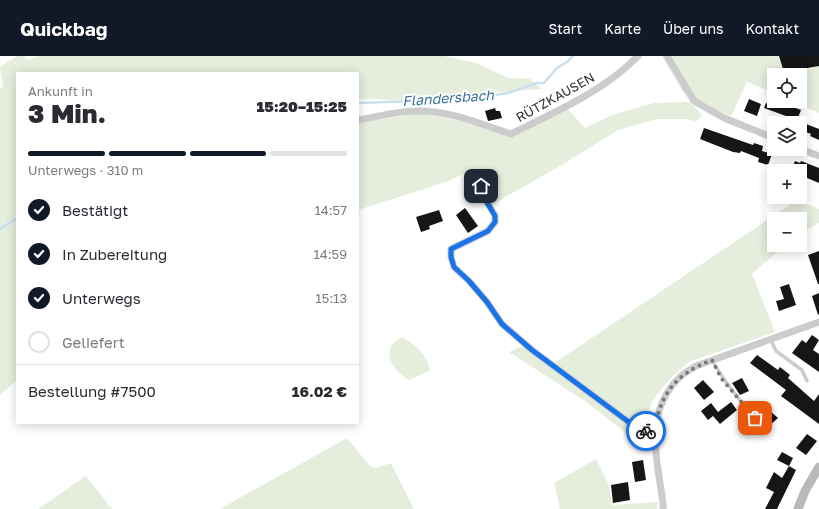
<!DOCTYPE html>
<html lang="de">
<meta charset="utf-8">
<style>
body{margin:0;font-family:"Golos Text",sans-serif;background:#f2f2f3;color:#2b2b33;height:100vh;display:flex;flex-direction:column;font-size:15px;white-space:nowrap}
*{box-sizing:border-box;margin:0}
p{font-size:13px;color:#7c7c81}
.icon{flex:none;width:22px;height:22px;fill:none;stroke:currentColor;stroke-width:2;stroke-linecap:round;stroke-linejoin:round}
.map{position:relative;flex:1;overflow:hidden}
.side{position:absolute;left:16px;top:16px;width:343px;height:352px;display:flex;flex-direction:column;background:#fff;border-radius:0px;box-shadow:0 2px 10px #0003}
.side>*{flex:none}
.fabs{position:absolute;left:767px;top:12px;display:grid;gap:8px}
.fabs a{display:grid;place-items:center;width:40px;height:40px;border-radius:0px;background:#fff;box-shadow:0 2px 10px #0003;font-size:20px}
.pin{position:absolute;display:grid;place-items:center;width:34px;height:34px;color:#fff;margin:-17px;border-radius:8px;box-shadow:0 2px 6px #0006}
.courier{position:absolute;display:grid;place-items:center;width:40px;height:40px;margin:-20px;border:3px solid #1a73e8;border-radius:50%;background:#fff;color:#222;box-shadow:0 1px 5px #0007}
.overview em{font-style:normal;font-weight:800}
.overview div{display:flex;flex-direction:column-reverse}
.overview{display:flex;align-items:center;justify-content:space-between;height:68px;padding:0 12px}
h1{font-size:26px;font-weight:800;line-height:30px}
.bar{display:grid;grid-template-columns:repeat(4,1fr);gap:6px 4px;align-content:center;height:48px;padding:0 12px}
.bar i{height:5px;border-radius:3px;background:#e1e1e2}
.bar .on{background:#111827}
.bar p{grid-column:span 4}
.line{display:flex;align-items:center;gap:10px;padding:0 12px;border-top:1px solid #e1e1e2}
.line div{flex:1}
ol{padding:0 12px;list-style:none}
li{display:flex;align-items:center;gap:12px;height:44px}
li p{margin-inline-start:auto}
li .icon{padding:4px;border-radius:50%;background:#111827;color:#fff;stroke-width:4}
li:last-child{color:#7c7c81}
li i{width:22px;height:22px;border:2px solid #e1e1e2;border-radius:50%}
header{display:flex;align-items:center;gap:24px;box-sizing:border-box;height:56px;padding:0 20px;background:#111827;color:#fff}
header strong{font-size:19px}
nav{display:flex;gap:22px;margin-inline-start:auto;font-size:14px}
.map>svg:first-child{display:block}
</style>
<header>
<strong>Quickbag</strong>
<nav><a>Start</a><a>Karte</a><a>Über uns</a><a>Kontakt</a></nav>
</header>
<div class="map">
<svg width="819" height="453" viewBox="0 0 819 453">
<rect width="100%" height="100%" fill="#fff"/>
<g fill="#e5eddc">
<path d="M 17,0 L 23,0 L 28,4 L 38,0 L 444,0 L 476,7 L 509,22 L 530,23 L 542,33 L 498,36 L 445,45 L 366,43 L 358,44 L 358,17 L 17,17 L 17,324 L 0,339 L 0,32 L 3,31 L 0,11 Z"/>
<path d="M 662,0 L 779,0 L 784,16 L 819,10 L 819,57 L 791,45 L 800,45 L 800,19 L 774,19 L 774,37 L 747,26 L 731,60 L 708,51 L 683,36 Z"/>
<path d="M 690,46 L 702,59 L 696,66 L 687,63 L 657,63 L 618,74 L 565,107 L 493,148 L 470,114 L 449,125 L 358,154 L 358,67 L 420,57 L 466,66 L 508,79 L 567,52 L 585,72 L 612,59 L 654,47 Z"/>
<path d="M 797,144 L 819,153 L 819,167 L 800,178 L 800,163 L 774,163 L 774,189 L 785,189 L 752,218 L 775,276 L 691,305 C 678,314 655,336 650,352 C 646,361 647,371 648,380 L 642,377 L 632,382 L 585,345 L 509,296 L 525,289 L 553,308 Z"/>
<path d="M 402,281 C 415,289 427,298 430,314 L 410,324 C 391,315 379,292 402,281 Z"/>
<path d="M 347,382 L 370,410 L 376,412 L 391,407 L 414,453 L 220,453 Z"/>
<path d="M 596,403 L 609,429 L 612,449 L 658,446 L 657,453 L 560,453 L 554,427 Z"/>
<path d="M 86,420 L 112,453 L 38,453 L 41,451 Z"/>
</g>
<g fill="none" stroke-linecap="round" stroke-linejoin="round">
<g stroke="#c8dfee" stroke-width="2.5">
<path d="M 358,47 L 469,43 L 508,37 L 537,27 L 544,27 L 557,12 L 567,6 L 573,0"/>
<path d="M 0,173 L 17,162"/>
</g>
</g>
<g fill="#161616">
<path d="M 779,0 L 819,0 L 819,10 L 784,16 Z"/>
<path d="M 749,43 L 761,48 L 757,60 L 744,55 Z"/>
<path d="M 766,47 L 780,52 L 782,47 L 801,54 L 797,64 L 764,52 Z"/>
<path d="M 495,52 L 496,55 L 500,55 L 502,62 L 488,65 L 485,55 Z"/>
<path d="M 806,68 L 819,73 L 819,84 L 810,80 L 811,78 L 803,75 Z"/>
<path d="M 704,72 L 753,89 L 754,87 L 763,90 L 762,95 L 772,98 L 768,109 L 758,106 L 759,102 L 741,95 L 740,97 L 733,96 L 700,83 Z"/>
<path d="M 795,105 L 800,107 L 801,105 L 819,112 L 819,127 L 800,119 L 800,115 L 791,115 Z"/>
<path d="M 465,152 L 478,170 L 468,177 L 456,159 Z"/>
<path d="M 439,154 L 443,165 L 429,170 L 430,173 L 421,176 L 416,161 Z"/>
<path d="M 819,195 L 819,228 L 818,228 L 808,199 Z"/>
<path d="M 789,228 L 796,249 L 779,255 L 776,245 L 784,243 L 780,231 Z"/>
<path d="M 819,237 L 819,258 L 818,259 L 812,240 Z"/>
<path d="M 812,279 L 819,284 L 813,294 L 819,298 L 819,316 L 792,297 L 802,284 L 806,287 Z"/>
<path d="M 757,299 L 778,314 L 780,311 L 790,319 L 788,322 L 814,345 L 819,338 L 819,368 L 781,340 L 786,334 L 750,307 Z"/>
<path d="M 742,322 L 749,335 L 740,339 L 732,327 Z"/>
<path d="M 703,324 L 714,336 L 704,344 L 694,332 Z"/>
<path d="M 731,346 L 737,354 L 720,368 L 713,360 L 708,364 L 701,355 L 711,347 L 718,356 Z"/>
<path d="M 769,354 L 778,362 L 769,370 L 761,362 Z"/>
<path d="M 807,378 L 817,385 L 806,399 L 796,392 Z"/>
<path d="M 782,396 L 793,402 L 789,410 L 777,404 Z"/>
<path d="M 643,404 L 646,424 L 635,426 L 632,406 Z"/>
<path d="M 789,410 L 796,414 L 777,453 L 765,453 L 774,436 L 766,432 L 774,416 L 782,422 Z"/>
<path d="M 628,426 L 630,444 L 613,447 L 611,429 Z"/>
</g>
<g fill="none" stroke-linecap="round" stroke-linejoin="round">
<g stroke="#ccc" stroke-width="3.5">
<path d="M 771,284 L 776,295 L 802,314 L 807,325"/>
<path d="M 712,304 C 726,329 744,350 764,371"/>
</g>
<g stroke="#ccc" stroke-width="7">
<path d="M 667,0 L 694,45 L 724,62 L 774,82"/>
<path d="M 358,64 C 377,61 397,55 416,55 C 448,54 481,68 511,78 C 555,56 603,36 638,0"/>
<path d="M 800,93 L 819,100"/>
<path d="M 481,130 L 485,143 L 495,159 L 495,166 L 488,175 L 451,193 L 451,201 L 454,211 L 469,225 L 487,246 L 502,268 L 532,294 L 630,367 L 646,375 L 654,377"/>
<path d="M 663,453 L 663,447 C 657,403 643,355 681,320 C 685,316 691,313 696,310 L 819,266"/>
</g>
<path stroke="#b9b9b9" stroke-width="9" d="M 798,453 L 805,435 L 819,411"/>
</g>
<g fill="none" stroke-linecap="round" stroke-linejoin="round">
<path stroke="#787878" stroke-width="4" stroke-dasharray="0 7.2" d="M 646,375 L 654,377 C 660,338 675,318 712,304 L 721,322 L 755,362"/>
<path stroke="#1a73e8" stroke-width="5" d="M 481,130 L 485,143 L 495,160 L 495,166 L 488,175 L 451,193 L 451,201 L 454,211 L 469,225 L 487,246 L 502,268 L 532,294 L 630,367 L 646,375"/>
</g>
<g text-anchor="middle" stroke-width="4" stroke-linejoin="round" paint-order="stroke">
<g font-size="13" fill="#2f2f2f" stroke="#fff">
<text transform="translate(555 41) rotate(-29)" y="5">RÜTZKAUSEN</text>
</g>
<g font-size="14" font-style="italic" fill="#387197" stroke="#fff">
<text transform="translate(448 42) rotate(-4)" y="5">Flandersbach</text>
</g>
</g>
</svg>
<div class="fabs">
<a><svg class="icon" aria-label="locate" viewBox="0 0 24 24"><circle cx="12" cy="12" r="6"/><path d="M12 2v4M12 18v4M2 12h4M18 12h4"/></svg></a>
<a><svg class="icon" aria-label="layers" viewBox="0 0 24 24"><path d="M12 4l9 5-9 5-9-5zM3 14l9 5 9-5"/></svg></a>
<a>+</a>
<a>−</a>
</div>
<div class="pin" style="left:755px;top:362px;background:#ea580c"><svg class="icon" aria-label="bag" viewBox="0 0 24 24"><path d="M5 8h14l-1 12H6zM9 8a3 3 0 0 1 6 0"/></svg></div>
<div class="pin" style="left:481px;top:130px;background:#1f2937"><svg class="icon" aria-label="home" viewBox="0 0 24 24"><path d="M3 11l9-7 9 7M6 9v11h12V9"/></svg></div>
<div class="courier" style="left:646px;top:375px"><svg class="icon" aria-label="bike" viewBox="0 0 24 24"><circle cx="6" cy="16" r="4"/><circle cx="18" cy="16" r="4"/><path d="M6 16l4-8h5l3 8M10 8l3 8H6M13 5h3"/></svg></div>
<section class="side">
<div class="overview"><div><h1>3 Min.</h1><p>Ankunft in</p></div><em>15:20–15:25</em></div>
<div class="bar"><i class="on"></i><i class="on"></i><i class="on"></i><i></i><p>Unterwegs · 310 m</p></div>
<ol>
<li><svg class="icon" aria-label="check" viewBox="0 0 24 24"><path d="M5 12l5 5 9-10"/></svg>Bestätigt<p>14:57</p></li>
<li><svg class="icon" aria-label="check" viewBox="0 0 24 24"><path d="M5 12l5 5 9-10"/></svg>In Zubereitung<p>14:59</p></li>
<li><svg class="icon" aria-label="check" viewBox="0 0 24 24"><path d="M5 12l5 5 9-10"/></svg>Unterwegs<p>15:13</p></li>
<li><i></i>Geliefert</li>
</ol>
<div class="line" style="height:52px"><div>Bestellung #7500</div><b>16.02 €</b></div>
</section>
</div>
